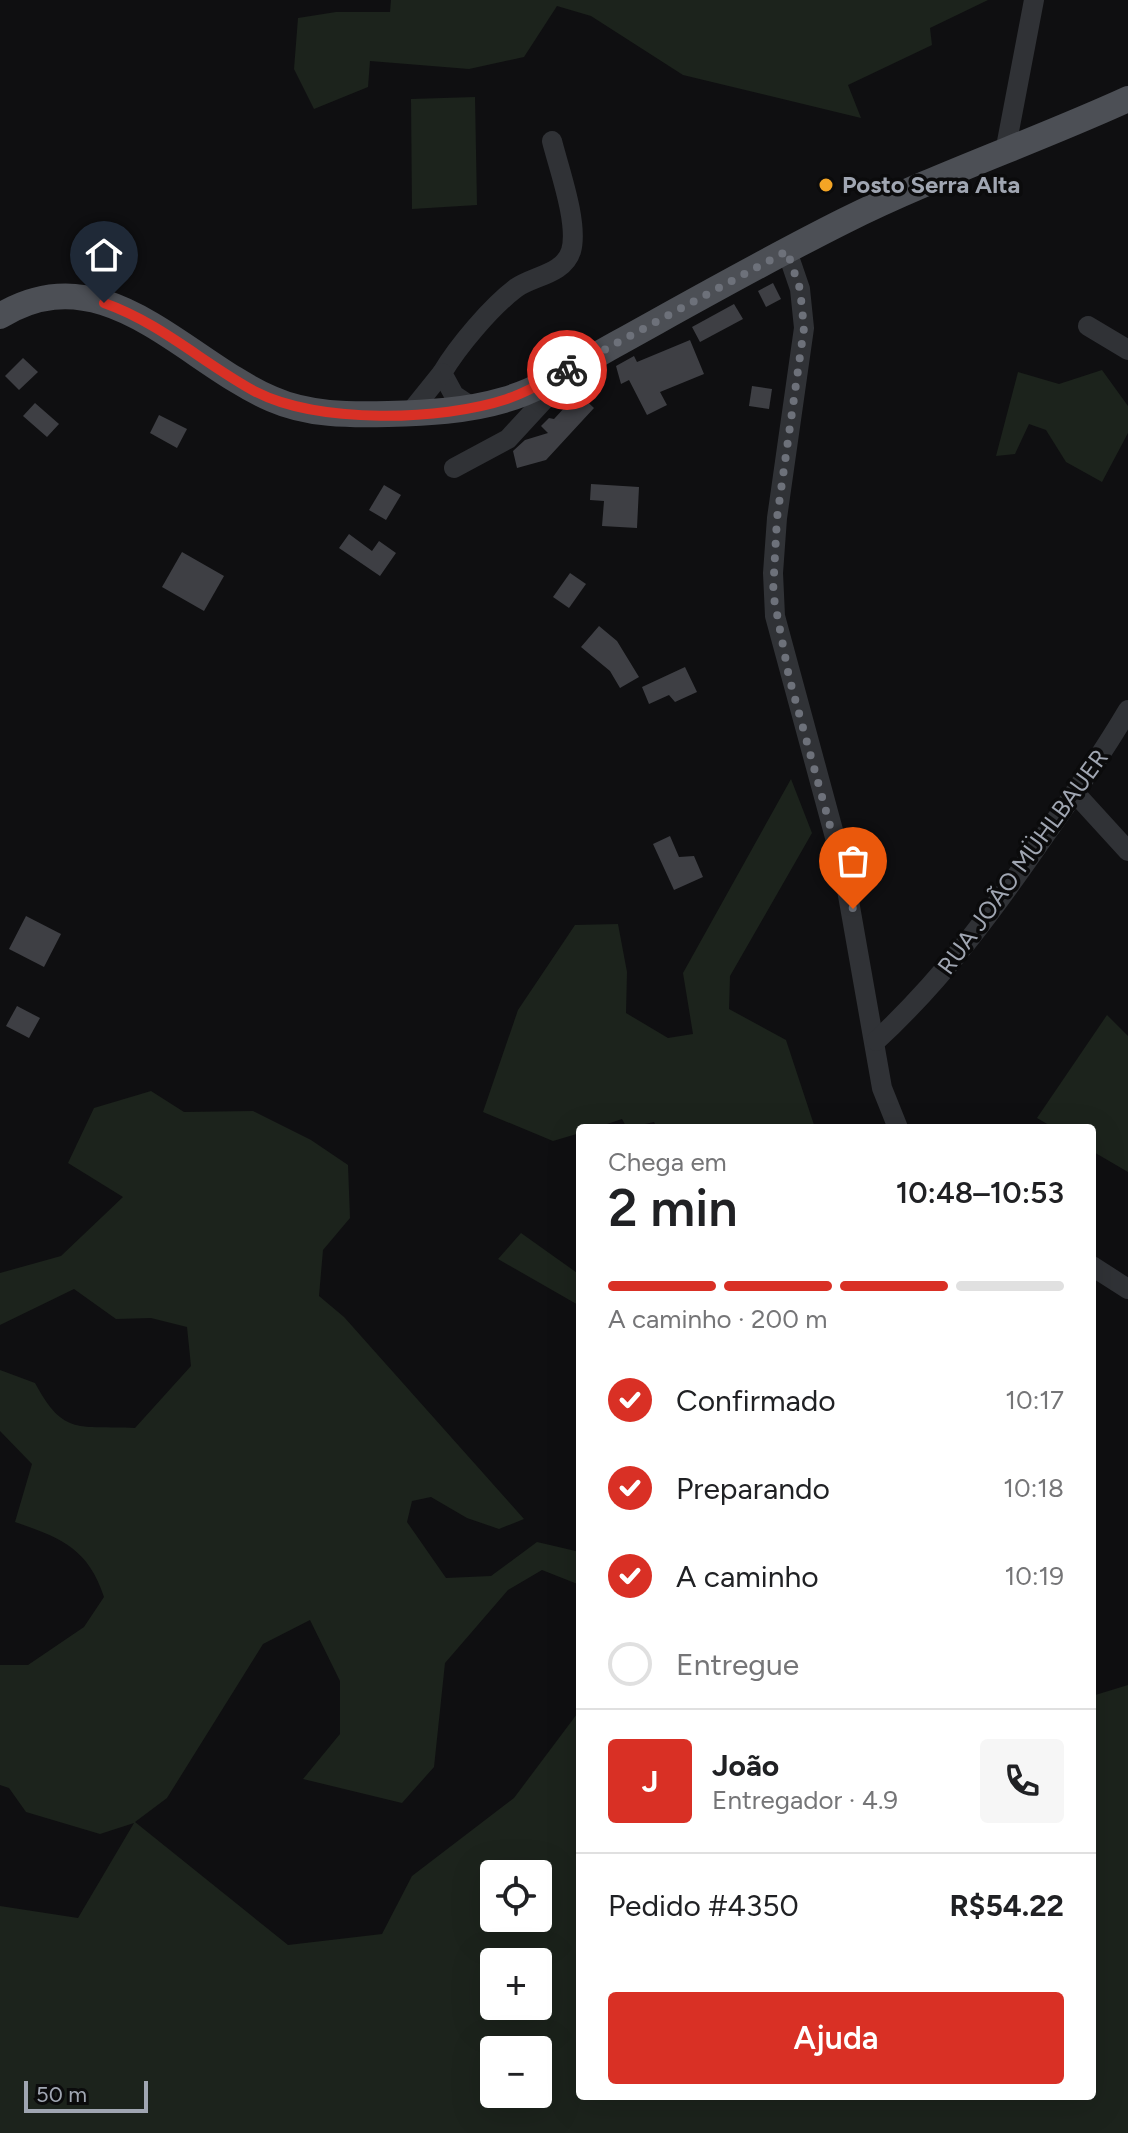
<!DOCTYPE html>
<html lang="pt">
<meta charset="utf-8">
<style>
body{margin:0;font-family:Figtree,sans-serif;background:#f6f6f6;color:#202124;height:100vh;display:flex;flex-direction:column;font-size:30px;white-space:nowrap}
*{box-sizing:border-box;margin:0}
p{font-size:26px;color:#757577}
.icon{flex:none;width:44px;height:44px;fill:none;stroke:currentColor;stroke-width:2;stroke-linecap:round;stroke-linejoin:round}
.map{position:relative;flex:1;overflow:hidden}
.drawer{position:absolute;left:576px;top:1124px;width:520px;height:976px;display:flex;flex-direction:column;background:#fff;border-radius:8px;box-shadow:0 8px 32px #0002}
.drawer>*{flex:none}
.buttons{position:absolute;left:480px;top:1860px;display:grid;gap:16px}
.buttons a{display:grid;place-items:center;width:72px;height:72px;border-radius:8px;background:#fff;box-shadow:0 8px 32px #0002;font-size:40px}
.scale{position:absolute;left:24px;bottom:20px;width:124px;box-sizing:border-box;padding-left:8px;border:4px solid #a0a6b2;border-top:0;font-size:22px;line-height:28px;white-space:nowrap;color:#a0a6b2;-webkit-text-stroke:6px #0b0b0c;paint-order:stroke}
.pin{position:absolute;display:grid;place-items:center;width:68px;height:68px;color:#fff;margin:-82px -34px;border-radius:50% 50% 50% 0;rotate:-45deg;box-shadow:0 0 8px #0007}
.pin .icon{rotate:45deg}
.courier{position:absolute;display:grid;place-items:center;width:80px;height:80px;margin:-40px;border:6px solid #d93025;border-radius:50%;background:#fff;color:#222;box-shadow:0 2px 10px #0007}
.head em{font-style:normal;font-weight:600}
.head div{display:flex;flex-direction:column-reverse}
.head{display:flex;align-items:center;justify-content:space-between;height:136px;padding:0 32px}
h1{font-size:52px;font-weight:600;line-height:60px}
.bar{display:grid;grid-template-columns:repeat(4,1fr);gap:12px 8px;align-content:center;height:96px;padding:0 32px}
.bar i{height:10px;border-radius:6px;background:#e0e0e0}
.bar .current{background:#d93025}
.bar p{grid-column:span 4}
.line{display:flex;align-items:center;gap:20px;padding:0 32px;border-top:2px solid #e0e0e0}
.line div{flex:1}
.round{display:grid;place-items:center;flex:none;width:84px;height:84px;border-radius:8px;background:#f6f6f6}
ol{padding:0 32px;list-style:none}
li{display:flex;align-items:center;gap:24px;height:88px}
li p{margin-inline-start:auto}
li .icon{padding:8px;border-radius:50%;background:#d93025;color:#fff;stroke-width:4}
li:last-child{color:#757577}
li i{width:44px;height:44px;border:4px solid #e0e0e0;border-radius:50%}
.action{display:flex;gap:16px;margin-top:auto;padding:16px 32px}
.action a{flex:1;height:92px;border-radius:8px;background:#d93025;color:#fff;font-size:32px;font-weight:600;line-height:92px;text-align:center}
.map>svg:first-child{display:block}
</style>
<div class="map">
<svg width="1128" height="2133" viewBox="0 0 1128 2133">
<rect width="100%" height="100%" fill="#0f0f11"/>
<g fill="#1c231c" fill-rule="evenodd">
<path d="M 391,0 L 988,0 L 930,28 L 932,45 L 848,85 L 861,118 L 683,75 L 591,16 L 557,6 L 524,57 L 469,69 L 370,61 L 368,87 L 314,109 L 294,69 L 298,18 L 336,12 L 390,12 Z"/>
<path d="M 475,97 L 477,205 L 412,209 L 411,99 Z"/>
<path d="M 1102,370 L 1128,406 L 1128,433 L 1102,482 L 1066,462 L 1046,430 L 1029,424 L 1015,454 L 996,456 L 1018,372 L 1059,384 Z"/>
<path d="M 791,779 L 812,833 L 730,976 L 729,1009 L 786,1040 L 815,1128 L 657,1128 L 654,1122 L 627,1128 L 622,1119 L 595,1128 L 580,1128 L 580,1133 L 553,1141 L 483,1112 L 518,1010 L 575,925 L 618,924 L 627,972 L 626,1013 L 668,1038 L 693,1034 L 683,973 Z"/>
<path d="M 1107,1015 L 1128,1036 L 1128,1172 L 1092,1151 L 1092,1128 L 1054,1128 L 1037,1118 Z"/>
<path d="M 151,1091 L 184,1112 L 253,1111 L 311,1140 L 348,1165 L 350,1218 L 323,1250 L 319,1296 L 344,1317 L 524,1519 L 499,1529 L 467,1518 L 431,1497 L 412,1501 L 407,1522 L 446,1578 L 491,1576 L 537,1542 L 580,1552 L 580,1585 L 542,1570 L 508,1590 L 445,1663 L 434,1767 L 402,1803 L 303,1779 L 340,1734 L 340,1681 L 310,1620 L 263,1644 L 167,1798 L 135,1822 L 288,1945 L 382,1934 L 412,1876 L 514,1798 L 580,1710 L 580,2096 L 1092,2096 L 1092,1696 L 1128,1685 L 1128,2133 L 0,2133 L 0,1906 L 78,1918 L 134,1823 L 100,1834 L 26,1812 L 9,1788 L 0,1785 L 0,1665 L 28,1665 L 84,1627 L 104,1597 C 88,1548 61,1538 15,1522 L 32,1464 L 0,1431 L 0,1370 L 35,1383 C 64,1437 79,1425 135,1428 L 191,1366 L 187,1327 L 151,1318 L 116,1319 L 74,1289 L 0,1325 L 0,1273 L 61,1256 L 123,1197 L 68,1163 L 94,1108 ZM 494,1874 L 538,1874 L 538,1918 L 494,1918 ZM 538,1962 L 538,2006 L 494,2006 L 494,1962 ZM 538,2050 L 538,2094 L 494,2094 L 494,2050 Z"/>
<path d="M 521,1233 L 580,1275 L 580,1306 L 498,1259 Z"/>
</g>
<g fill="#3e3f44">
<path d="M 773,283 L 781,299 L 766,307 L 758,291 Z"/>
<path d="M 734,304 L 743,319 L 700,342 L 692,327 Z"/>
<path d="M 690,340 L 704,374 L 660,392 L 667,405 L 647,415 L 629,380 L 621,384 L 616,366 L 634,356 L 637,362 Z"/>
<path d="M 23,358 L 38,372 L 19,390 L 5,376 Z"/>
<path d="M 752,386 L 772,389 L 769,409 L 749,406 Z"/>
<path d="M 578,393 L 594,408 L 546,460 L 517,468 L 513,451 L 525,440 L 548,433 L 541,426 L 549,418 L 554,419 Z"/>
<path d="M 35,403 L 59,424 L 47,437 L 23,416 Z"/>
<path d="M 159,415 L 187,429 L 177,448 L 150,433 Z"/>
<path d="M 591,484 L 639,487 L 637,528 L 602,526 L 604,501 L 590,500 Z"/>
<path d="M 384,485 L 401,495 L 386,520 L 369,510 Z"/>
<path d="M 349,534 L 372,551 L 379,541 L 396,553 L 380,576 L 339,548 Z"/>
<path d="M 182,552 L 224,576 L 204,611 L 162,587 Z"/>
<path d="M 570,573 L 586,584 L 569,608 L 553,597 Z"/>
<path d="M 599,626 L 617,641 L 639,677 L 620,688 L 610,671 L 581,647 Z"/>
<path d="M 685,667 L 697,692 L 675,702 L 669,695 L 649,704 L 642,687 Z"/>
<path d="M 670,836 L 679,857 L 694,856 L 703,877 L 674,890 L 653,844 Z"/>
<path d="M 26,916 L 61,934 L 44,967 L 9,949 Z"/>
<path d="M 17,1006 L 40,1018 L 29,1038 L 6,1026 Z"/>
</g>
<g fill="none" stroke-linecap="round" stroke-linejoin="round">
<g stroke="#303236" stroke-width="20">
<path d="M 1005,152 L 1034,0"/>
<path d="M 787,251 L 800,289 L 804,328 L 777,518 L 773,573 L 775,616 L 843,867 L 882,1088 L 898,1128"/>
<path d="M 1088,326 L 1128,350"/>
<path d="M 472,407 L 454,395 L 442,373 C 458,346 491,307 516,288 C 533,276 564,274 571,251 C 579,224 559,169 552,141"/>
<path d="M 409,414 L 442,373"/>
<path d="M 454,468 L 508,439 L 566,376"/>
<path d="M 1075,793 L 1128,851"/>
<path d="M 876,1041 C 942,980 992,912 1043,838 C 1073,796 1102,754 1128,710"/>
<path d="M 1092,1266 L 1128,1289"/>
</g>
<path stroke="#4c4f55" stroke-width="26" d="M 0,316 C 104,252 184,361 272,399 C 308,415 349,415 388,414 C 426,413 467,411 504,400 C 545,388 583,362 620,342 C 694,301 768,259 844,221 C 936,175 1034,142 1128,99"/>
</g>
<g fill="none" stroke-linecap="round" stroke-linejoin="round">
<path stroke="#6d717a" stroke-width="8" stroke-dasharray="0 14.4" d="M 567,370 L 787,251 L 800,289 L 804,328 L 777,518 L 773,593 L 789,677 L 853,909"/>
<path stroke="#d93025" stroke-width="10" d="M 104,303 C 161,323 204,364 256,392 C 318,424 441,421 507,399 C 528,392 548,380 567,370"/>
</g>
<circle fill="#f4a525" stroke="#0b0b0c" stroke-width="3" cx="826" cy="185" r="8"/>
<g text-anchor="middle" stroke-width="7" stroke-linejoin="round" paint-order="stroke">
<g font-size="24" font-weight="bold" fill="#a0a6b2" stroke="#0b0b0c" text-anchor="start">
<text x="842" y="193">Posto Serra Alta</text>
</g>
<g font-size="24" fill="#a0a6b2" stroke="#0b0b0c">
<text transform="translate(1023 862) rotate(-54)" y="8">RUA JOÃO MÜHLBAUER</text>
</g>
</g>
</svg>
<div class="buttons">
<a><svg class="icon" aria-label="locate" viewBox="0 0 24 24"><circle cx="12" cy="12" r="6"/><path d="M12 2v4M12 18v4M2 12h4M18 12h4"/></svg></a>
<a>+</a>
<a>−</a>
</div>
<div class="scale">50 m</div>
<div class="pin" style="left:853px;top:909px;background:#ea580c"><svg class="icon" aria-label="bag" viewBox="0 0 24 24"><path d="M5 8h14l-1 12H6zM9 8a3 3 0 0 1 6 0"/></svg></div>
<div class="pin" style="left:104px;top:303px;background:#1f2937"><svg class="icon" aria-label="home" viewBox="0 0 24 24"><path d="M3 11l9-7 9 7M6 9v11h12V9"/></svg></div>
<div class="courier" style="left:567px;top:370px"><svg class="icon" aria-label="bike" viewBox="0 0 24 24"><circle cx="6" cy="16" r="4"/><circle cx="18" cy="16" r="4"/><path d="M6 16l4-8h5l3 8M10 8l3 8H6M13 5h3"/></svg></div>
<section class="drawer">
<div class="head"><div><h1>2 min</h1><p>Chega em</p></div><em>10:48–10:53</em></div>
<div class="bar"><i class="current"></i><i class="current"></i><i class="current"></i><i></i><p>A caminho · 200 m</p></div>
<ol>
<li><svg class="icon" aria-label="check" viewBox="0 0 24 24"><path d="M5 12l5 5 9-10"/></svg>Confirmado<p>10:17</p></li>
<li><svg class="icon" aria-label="check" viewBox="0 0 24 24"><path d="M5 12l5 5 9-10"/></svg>Preparando<p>10:18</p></li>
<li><svg class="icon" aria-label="check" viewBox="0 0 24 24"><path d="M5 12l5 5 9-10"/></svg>A caminho<p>10:19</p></li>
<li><i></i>Entregue</li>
</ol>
<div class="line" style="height:144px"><b class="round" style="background:#d93025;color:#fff">J</b><div><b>João</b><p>Entregador · 4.9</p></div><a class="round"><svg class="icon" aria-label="phone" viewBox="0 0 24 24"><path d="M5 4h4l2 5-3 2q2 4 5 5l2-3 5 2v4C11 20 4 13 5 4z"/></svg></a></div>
<div class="line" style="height:104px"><div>Pedido #4350</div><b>R$54.22</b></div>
<div class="action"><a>Ajuda</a></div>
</section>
</div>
